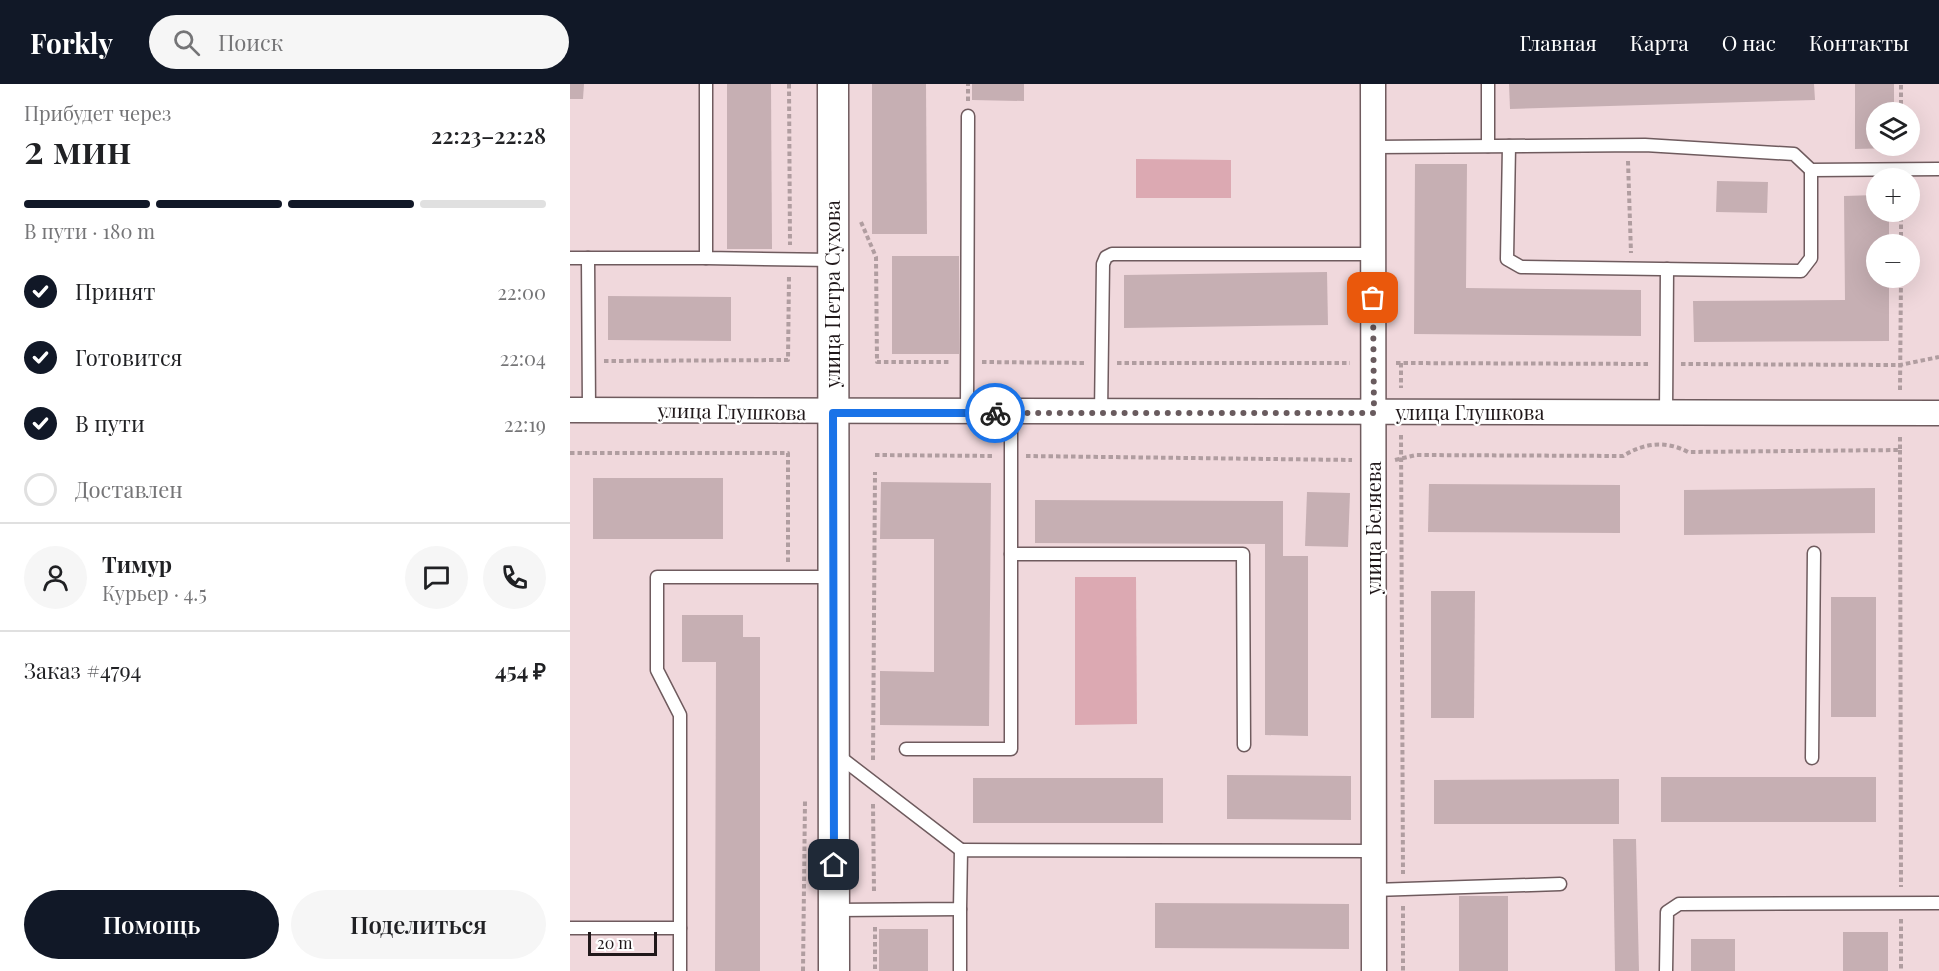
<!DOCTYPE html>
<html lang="ru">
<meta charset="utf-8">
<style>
body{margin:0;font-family:"Playfair Display",serif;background:#f6f6f6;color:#202124;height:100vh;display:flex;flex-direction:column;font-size:22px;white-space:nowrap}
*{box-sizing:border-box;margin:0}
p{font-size:20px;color:#757577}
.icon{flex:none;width:33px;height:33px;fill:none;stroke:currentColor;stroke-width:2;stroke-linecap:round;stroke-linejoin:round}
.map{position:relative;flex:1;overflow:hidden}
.details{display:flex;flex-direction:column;background:#fff;width:570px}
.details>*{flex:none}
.controls{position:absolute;left:1296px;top:18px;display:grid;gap:12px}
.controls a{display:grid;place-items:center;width:54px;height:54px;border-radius:50%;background:#fff;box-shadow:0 6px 24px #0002;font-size:30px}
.scale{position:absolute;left:18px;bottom:15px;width:69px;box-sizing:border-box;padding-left:6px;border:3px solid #20181a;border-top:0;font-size:16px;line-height:21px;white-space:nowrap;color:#20181a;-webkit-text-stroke:4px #fff;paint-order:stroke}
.pin{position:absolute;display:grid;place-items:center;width:51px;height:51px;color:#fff;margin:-26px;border-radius:12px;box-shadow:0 3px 9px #0006}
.courier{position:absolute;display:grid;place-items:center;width:60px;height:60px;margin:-30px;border:4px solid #1a73e8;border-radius:50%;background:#fff;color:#222;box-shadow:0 2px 8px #0007}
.head em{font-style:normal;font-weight:600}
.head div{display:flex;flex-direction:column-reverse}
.head{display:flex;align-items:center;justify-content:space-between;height:102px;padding:0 24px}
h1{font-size:39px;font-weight:600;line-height:45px}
.bar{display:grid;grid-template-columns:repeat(4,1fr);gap:9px 6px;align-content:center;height:72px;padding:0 24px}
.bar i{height:8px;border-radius:4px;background:#e0e0e0}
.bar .on{background:#111827}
.bar p{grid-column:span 4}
.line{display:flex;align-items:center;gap:15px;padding:0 24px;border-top:2px solid #e0e0e0}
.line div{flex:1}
.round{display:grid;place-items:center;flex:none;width:63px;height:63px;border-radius:32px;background:#f6f6f6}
ol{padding:0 24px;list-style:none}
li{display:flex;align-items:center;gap:18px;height:66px}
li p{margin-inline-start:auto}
li .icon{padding:6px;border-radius:50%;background:#111827;color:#fff;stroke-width:4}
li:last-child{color:#757577}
li i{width:33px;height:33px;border:3px solid #e0e0e0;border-radius:50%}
.primary-button{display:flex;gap:12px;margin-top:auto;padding:12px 24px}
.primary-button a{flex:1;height:69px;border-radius:36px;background:#111827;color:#fff;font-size:24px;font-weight:600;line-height:69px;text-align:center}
.primary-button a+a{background:#f6f6f6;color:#202124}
header{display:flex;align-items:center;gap:36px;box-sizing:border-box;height:84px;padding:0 30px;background:#111827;color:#fff}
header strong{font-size:28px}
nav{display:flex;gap:33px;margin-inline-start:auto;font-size:21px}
.search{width:420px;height:54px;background:#f6f6f6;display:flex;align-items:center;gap:15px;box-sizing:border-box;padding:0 21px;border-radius:33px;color:#757577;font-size:22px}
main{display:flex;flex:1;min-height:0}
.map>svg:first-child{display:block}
</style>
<header>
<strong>Forkly</strong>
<div class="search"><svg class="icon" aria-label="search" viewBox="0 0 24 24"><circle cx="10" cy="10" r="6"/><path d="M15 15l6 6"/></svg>Поиск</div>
<nav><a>Главная</a><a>Карта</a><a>О нас</a><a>Контакты</a></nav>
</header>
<main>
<section class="details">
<div class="head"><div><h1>2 мин</h1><p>Прибудет через</p></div><em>22:23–22:28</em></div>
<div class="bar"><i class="on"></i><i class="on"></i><i class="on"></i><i></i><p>В пути · 180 m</p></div>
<ol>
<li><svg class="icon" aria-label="check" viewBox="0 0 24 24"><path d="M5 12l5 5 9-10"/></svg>Принят<p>22:00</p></li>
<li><svg class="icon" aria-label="check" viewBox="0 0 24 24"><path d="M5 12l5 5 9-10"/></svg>Готовится<p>22:04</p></li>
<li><svg class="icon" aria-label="check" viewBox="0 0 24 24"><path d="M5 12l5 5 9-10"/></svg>В пути<p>22:19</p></li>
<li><i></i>Доставлен</li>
</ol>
<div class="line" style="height:108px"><a class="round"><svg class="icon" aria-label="person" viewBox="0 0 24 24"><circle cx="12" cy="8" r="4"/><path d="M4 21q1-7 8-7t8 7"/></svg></a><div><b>Тимур</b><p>Курьер · 4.5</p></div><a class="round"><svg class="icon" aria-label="chat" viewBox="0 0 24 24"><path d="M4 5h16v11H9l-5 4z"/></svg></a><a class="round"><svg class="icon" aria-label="phone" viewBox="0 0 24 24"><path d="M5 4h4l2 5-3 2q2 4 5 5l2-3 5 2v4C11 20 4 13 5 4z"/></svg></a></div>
<div class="line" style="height:78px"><div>Заказ #4794</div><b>454 ₽</b></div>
<div class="primary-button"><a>Помощь</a><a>Поделиться</a></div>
</section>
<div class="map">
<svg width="1369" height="887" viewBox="0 0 1369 887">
<rect width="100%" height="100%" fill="#f0d8dc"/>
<g fill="#dca9b2">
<path d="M 566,75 L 661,76 L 661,114 L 566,114 Z"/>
<path d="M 505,493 L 566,493 L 567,640 L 505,641 Z"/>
</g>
<g fill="#c6afb3">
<path d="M 0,0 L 14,0 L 13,15 L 0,15 Z"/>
<path d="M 157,0 L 201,0 L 202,165 L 157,165 Z"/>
<path d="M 302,0 L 356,0 L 357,150 L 302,150 Z"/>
<path d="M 402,0 L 454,0 L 454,17 L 402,16 Z"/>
<path d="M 939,0 L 1244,0 L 1245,16 L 940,25 Z"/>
<path d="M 1285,0 L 1324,0 L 1324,28 L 1306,28 L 1306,62 L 1325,62 L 1325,64 L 1285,65 Z"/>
<path d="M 845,80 L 897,80 L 896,204 L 1071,206 L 1071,252 L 844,250 Z"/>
<path d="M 1147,97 L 1198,98 L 1197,129 L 1146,128 Z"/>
<path d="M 1306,111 L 1306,128 L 1319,128 L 1319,160 L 1306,160 L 1306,194 L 1319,194 L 1319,257 L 1124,258 L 1123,217 L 1275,216 L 1274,112 Z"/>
<rect x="322" y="172" width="67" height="98"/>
<path d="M 757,188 L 758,241 L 554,244 L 554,191 Z"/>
<path d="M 38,212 L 161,213 L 161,257 L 38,256 Z"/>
<rect x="23" y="394" width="130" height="61"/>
<path d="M 311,398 L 421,399 L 419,642 L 310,641 L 310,587 L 364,588 L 364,455 L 310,455 Z"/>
<path d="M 859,400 L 1050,401 L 1050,449 L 858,448 Z"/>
<path d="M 1305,404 L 1305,449 L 1114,451 L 1114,406 Z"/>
<path d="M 737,408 L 780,409 L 778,463 L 735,462 Z"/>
<path d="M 465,416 L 713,417 L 713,472 L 738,472 L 738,652 L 695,651 L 695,460 L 465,459 Z"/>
<path d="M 861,507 L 905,507 L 904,634 L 861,634 Z"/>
<rect x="1261" y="513" width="45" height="120"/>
<path d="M 112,531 L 173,531 L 173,553 L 190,553 L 190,887 L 145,887 L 146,578 L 112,578 Z"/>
<path d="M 657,691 L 781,692 L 781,736 L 657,735 Z"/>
<rect x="1091" y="693" width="215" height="45"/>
<rect x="403" y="694" width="190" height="45"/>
<path d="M 1049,695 L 1049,740 L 864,740 L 864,696 Z"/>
<path d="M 1043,755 L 1066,755 L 1069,887 L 1045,887 Z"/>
<rect x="889" y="812" width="49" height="75"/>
<path d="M 585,819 L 779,820 L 779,865 L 585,864 Z"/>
<rect x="309" y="845" width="49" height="42"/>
<rect x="1273" y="848" width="45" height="39"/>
<rect x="1121" y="855" width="44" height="32"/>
</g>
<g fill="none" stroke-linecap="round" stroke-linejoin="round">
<defs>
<g id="service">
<path d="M 136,0 L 136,174 L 263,176"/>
<path d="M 918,0 L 918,62"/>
<path d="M 939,62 L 937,175 L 951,183 L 1231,187 L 1241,174 L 1241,86"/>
<path d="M 803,63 L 1075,61 L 1224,70 L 1241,86 L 1369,85"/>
<path d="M 0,174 L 18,174"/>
<path d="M 19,326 L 18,174 L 136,174"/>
<path d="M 397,329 L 398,32"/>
<path d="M 531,329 L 533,180 L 536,173 L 542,170 L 803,170"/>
<path d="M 1096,329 L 1097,185"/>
<path d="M 441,470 L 673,470 L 674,661"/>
<path d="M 336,665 L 441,665 L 441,329"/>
<path d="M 266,670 L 391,766"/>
<path d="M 1242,674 L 1244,469"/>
<path d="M 804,806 L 990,800"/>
<path d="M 390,825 L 390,887"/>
<path d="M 265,826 L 390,825 L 391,766 L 804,767"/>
<path d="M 0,844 L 110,844"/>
<path d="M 110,887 L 110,631 L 87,586 L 87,493 L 263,493"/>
<path d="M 1096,887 L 1097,828 L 1109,820 L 1369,819"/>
</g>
<g id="minor">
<path d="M 803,0 L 804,887"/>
<path d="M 0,326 L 1369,329"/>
</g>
<path id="tertiary" d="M 263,0 L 264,887"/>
</defs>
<use href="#service" stroke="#6f5b5e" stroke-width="15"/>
<use href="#minor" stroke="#6f5b5e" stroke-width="27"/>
<use href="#tertiary" stroke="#6f5b5e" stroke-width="33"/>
<g stroke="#b09da0" stroke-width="4" stroke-dasharray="4.5 3" stroke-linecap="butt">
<path d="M 219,0 L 220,161"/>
<path d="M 398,17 L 398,0"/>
<path d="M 1331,28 L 1331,0"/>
<path d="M 1331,70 L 1331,62"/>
<path d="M 1058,77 L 1061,169"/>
<path d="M 291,138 L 306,173 L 307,278 L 381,278"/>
<path d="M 1331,160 L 1331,128"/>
<path d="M 34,277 L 218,276 L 219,192"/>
<path d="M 412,278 L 516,279"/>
<path d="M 547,279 L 780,279"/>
<path d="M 826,279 L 1080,280"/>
<path d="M 831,279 L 831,304"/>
<path d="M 1111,280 L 1330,281 L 1369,273"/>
<path d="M 1330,306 L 1331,194"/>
<path d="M 831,351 L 833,790"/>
<path d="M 1330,366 L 1331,803"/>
<path d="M 0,369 L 218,369 L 218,478"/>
<path d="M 305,371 L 425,372"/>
<path d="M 456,372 L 782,376"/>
<path d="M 825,376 L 846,371 L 1053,372 C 1074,359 1095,356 1118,368 L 1330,366 L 1330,350"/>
<path d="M 303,676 L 305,388"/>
<path d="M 303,720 L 304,808"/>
<path d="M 833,822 L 833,887"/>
<path d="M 1331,835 L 1331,887"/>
<path d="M 305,843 L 305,887"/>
<path d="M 233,887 L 235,717"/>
</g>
<use href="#service" stroke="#fff" stroke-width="12"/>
<use href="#minor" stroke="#fff" stroke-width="24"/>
<use href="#tertiary" stroke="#fff" stroke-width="30"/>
</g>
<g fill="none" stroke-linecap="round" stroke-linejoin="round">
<path stroke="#695b5e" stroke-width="6" stroke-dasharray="0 10.8" d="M 425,329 L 804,329 L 803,214"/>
<path stroke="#1a73e8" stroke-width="8" d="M 264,781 L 263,329 L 425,329"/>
</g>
<g text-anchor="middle" stroke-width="4.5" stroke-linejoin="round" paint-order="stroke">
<g font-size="20" fill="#20181a" stroke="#fff">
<text transform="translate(263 210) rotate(-90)" y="7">улица Петра Сухова</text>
<text transform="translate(162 328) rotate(1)" y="7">улица Глушкова</text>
<text x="900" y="336">улица Глушкова</text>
<text transform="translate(804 444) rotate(-90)" y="7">улица Беляева</text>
</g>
</g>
</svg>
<div class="controls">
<a><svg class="icon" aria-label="layers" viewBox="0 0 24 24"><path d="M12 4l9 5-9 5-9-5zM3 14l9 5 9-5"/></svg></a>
<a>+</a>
<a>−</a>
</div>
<div class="scale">20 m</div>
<div class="pin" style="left:803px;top:214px;background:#ea580c"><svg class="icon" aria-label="bag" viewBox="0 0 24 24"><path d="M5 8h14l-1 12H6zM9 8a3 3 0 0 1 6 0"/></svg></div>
<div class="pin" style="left:264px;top:781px;background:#1f2937"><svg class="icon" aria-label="home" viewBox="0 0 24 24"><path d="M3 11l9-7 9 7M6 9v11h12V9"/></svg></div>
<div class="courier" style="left:425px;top:329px"><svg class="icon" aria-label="bike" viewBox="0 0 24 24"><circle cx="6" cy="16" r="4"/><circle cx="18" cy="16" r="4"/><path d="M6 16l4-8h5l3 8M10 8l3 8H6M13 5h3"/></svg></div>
</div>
</main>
